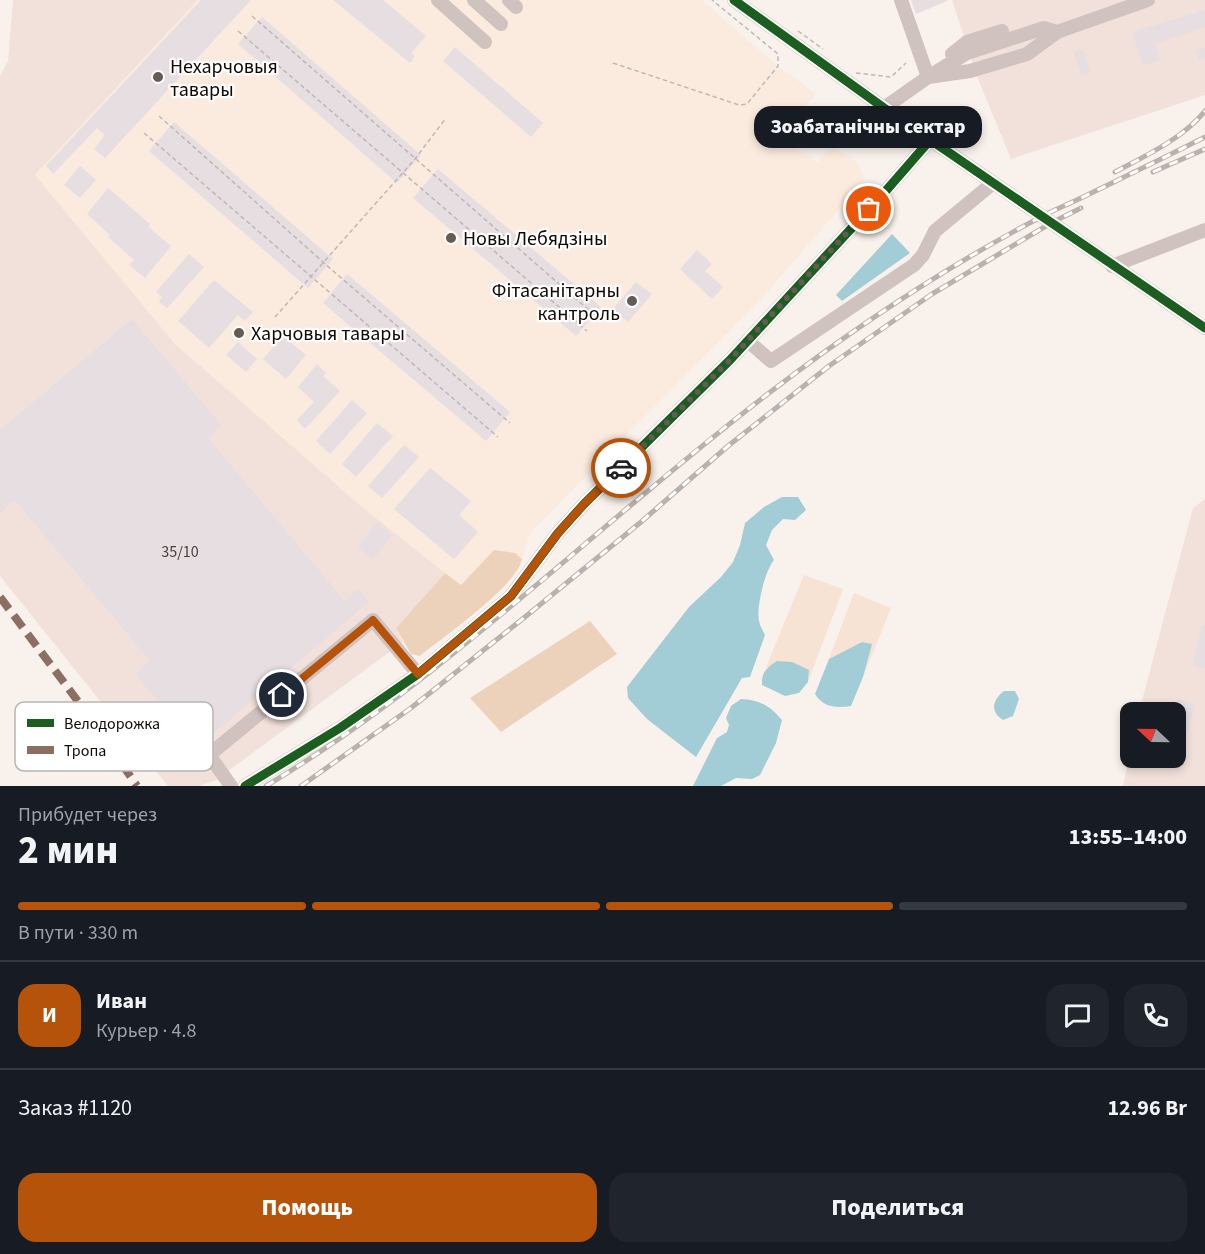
<!DOCTYPE html>
<html lang="ru">
<meta charset="utf-8">
<style>
body{margin:0;font-family:"Source Sans 3",sans-serif;background:#20242c;color:#f1f3f6;height:100vh;display:flex;flex-direction:column;font-size:22px;white-space:nowrap}
*{box-sizing:border-box;margin:0}
p{font-size:20px;color:#9ea1a6}
.icon{flex:none;width:33px;height:33px;fill:none;stroke:currentColor;stroke-width:2;stroke-linecap:round;stroke-linejoin:round}
.map{position:relative;height:786px;overflow:hidden}
.details{display:flex;flex-direction:column;background:#171b24;flex:1}
.details>*{flex:none}
.needle{width:39px;rotate:292deg}
.controls{position:absolute;left:1120px;top:702px;display:grid;gap:12px}
.controls a{display:grid;place-items:center;width:66px;height:66px;border-radius:12px;background:#171b24;box-shadow:0 3px 9px #0003;font-size:30px}
.pin{position:absolute;display:grid;place-items:center;width:51px;height:51px;color:#fff;margin:-26px;border:3px solid #fff;border-radius:50%;box-shadow:0 2px 6px #0007}
.courier{position:absolute;display:grid;place-items:center;width:60px;height:60px;margin:-30px;border:4px solid #b45309;border-radius:50%;background:#fff;color:#222;box-shadow:0 2px 8px #0007}
.bubble{position:absolute;height:42px;border-radius:18px;background:#171b24;box-shadow:0 3px 9px #0003;font-size:20px;font-weight:800;line-height:42px;text-align:center}
.summary em{font-style:normal;font-weight:800}
.summary div{display:flex;flex-direction:column-reverse}
.summary{display:flex;align-items:center;justify-content:space-between;height:102px;padding:0 18px}
h1{font-size:39px;font-weight:800;line-height:45px}
.bar{display:grid;grid-template-columns:repeat(4,1fr);gap:9px 6px;align-content:center;height:72px;padding:0 18px}
.bar i{height:8px;border-radius:4px;background:#363941}
.bar .current{background:#b45309}
.bar p{grid-column:span 4}
.line{display:flex;align-items:center;gap:15px;padding:0 18px;border-top:2px solid #363941}
.line div{flex:1}
.round{display:grid;place-items:center;flex:none;width:63px;height:63px;border-radius:18px;background:#20242c}
.primary-button{display:flex;gap:12px;margin-top:auto;padding:12px 18px}
.primary-button a{flex:1;height:69px;border-radius:18px;background:#b45309;color:#fff;font-size:24px;font-weight:800;line-height:69px;text-align:center}
.primary-button a+a{background:#20242c;color:#f1f3f6}
.map>svg:first-child{display:block}
</style>
<div class="map">
<svg width="1205" height="786" viewBox="0 0 1205 786">
<rect width="100%" height="100%" fill="#f9f2ec"/>
<path fill="#fbebde" d="M 198,0 L 702,0 L 773,62 L 816,94 L 794,119 L 790,128 L 790,135 L 795,147 L 817,162 L 832,146 L 856,161 L 865,179 L 764,296 L 530,533 L 522,559 L 515,553 L 494,550 L 461,586 L 362,507 L 175,344 L 35,175 Z"/>
<g fill="#f2e1da">
<path d="M 13,0 L 198,0 L 35,175 L 175,344 L 362,507 L 445,573 L 396,628 L 403,642 L 216,780 L 199,786 L 168,786 L 0,576 L 0,76 L 8,61 Z"/>
<path d="M 952,0 L 1205,0 L 1205,95 L 1011,159 L 976,74 Z"/>
<path d="M 1205,499 L 1205,786 L 1123,786 L 1131,749 L 1131,758 L 1176,758 L 1176,712 L 1139,712 L 1193,508 Z"/>
</g>
<g fill="#f6e3d3">
<path d="M 804,575 L 843,589 L 808,682 L 809,670 L 767,667 L 762,677 Z"/>
<path d="M 854,593 L 891,608 L 863,677 L 871,644 L 862,642 L 829,659 Z"/>
</g>
<g fill="#ecd2bb">
<path d="M 494,550 L 515,553 L 522,559 C 518,585 443,637 420,656 L 411,654 L 396,628 L 445,573 L 461,585 Z"/>
<path d="M 590,621 L 617,654 L 501,732 L 470,698 Z"/>
</g>
<g fill="#a2ccd6">
<path d="M 892,234 L 910,253 L 842,301 L 836,295 Z"/>
<path d="M 782,497 L 798,497 L 806,510 L 795,520 L 783,519 L 772,530 L 766,545 L 774,560 C 765,570 756,608 759,621 C 760,626 763,631 765,635 L 750,677 L 742,678 L 696,757 L 647,719 L 628,698 L 627,687 L 689,607 L 721,577 L 733,562 L 740,545 L 745,523 L 764,507 Z"/>
<path d="M 862,642 L 872,644 L 863,677 L 851,706 C 836,708 824,708 815,694 L 829,659 Z"/>
<path d="M 777,661 L 792,662 L 809,670 L 808,682 L 799,693 L 785,696 L 762,685 C 761,673 767,667 777,661 Z"/>
<path d="M 1004,691 L 1015,691 L 1019,699 L 1013,716 L 1003,720 C 990,712 992,700 1004,691 Z"/>
<path d="M 741,699 C 760,700 770,706 782,720 L 776,743 L 760,775 L 752,779 L 736,778 L 721,786 L 693,786 L 717,738 L 727,732 L 729,725 L 726,718 L 731,706 Z"/>
</g>
<g fill="#e6dee1">
<path d="M 201,0 L 251,0 L 105,158 L 94,149 L 105,135 L 97,128 L 53,174 L 46,166 Z"/>
<path d="M 333,0 L 383,0 L 426,36 L 411,53 L 415,56 L 410,63 Z"/>
<path d="M 911,0 L 947,0 L 947,1 L 916,14 Z"/>
<path d="M 1205,10 L 1205,27 L 1154,44 L 1160,60 L 1143,66 L 1132,32 Z"/>
<path d="M 262,17 L 421,155 L 397,183 L 238,44 Z"/>
<path d="M 455,47 L 543,123 L 531,137 L 443,61 Z"/>
<path d="M 1205,47 L 1205,58 L 1199,60 L 1195,50 Z"/>
<path d="M 1083,49 L 1091,72 L 1081,75 L 1074,52 Z"/>
<path d="M 174,122 L 333,259 L 308,288 L 149,151 Z"/>
<path d="M 80,166 L 96,180 L 80,198 L 64,185 Z"/>
<path d="M 438,169 L 601,307 L 576,336 L 413,198 Z"/>
<path d="M 108,188 L 150,224 L 148,227 L 171,246 L 145,278 L 129,265 L 134,260 L 108,237 L 110,235 L 87,214 Z"/>
<path d="M 697,250 L 712,264 L 705,271 L 723,287 L 712,299 L 680,269 Z"/>
<path d="M 189,254 L 204,267 L 167,308 L 159,302 L 162,297 L 156,292 Z"/>
<path d="M 347,274 L 510,412 L 486,441 L 323,303 Z"/>
<path d="M 214,280 L 253,312 L 245,321 L 238,315 L 209,348 L 178,321 Z"/>
<path d="M 636,282 L 652,294 L 628,322 L 613,309 Z"/>
<path d="M 132,319 L 222,426 L 208,438 L 345,601 L 358,589 L 369,602 L 197,747 L 135,674 L 150,661 L 15,500 L 0,513 L 0,430 Z"/>
<path d="M 283,336 L 306,355 L 286,379 L 263,359 Z"/>
<path d="M 238,342 L 257,359 L 246,372 L 226,355 Z"/>
<path d="M 317,364 L 326,373 L 323,376 L 340,391 L 305,429 L 297,420 L 314,402 L 298,387 Z"/>
<path d="M 352,400 L 367,413 L 330,454 L 316,441 Z"/>
<path d="M 377,423 L 393,436 L 356,477 L 342,464 Z"/>
<path d="M 404,445 L 419,457 L 382,498 L 368,486 Z"/>
<path d="M 430,468 L 471,501 L 459,515 L 478,532 L 454,559 L 394,509 Z"/>
<path d="M 377,523 L 392,535 L 373,559 L 358,547 Z"/>
<path d="M 1202,625 L 1205,625 L 1205,669 L 1192,665 Z"/>
<path d="M 1178,699 L 1195,704 L 1186,736 L 1176,734 L 1176,712 L 1174,712 Z"/>
</g>
<g fill="none" stroke-linecap="round" stroke-linejoin="round">
<g stroke="#c1b6b2" stroke-width="1.5" stroke-dasharray="4.5 3" stroke-linecap="butt">
<path d="M 252,16 L 598,318"/>
<path d="M 238,31 L 587,331"/>
<path d="M 798,31 L 823,49"/>
<path d="M 613,63 L 739,105 L 747,104 L 778,66 L 778,54 L 712,0"/>
<path d="M 856,73 L 891,77 L 906,63"/>
<path d="M 159,116 L 332,270 L 510,423"/>
<path d="M 144,133 L 498,437"/>
<path d="M 275,317 L 415,159 L 446,118"/>
</g>
<g stroke="#d0c2bf" stroke-width="14">
<path d="M 438,0 L 485,42"/>
<path d="M 474,0 L 501,24"/>
<path d="M 509,0 L 516,7"/>
<path d="M 734,0 L 884,108 L 1205,328"/>
<path d="M 901,0 L 928,77 L 970,71 L 1027,54 L 1057,32"/>
<path d="M 952,54 L 967,42 L 1002,31"/>
<path d="M 884,108 L 928,77 L 967,53 L 1044,28 L 1057,32 L 1148,0"/>
<path d="M 1112,266 L 1205,230"/>
<path d="M 748,341 L 771,361 L 914,265 L 923,255 L 935,231 L 993,183"/>
<path d="M 231,786 L 209,755 L 373,620 L 418,674"/>
<path d="M 245,786 L 340,728 L 418,674 L 511,596 L 558,533 L 584,504 L 730,360 L 884,193 L 931,139"/>
</g>
<defs>
<g id="rail">
<path d="M 1115,172 C 1147,155 1182,139 1205,111"/>
<path d="M 1153,172 L 1205,149"/>
<path d="M 266,786 C 449,676 600,522 769,393 C 854,328 944,268 1039,218 C 1053,210 1067,205 1081,198 C 1122,178 1164,158 1205,137"/>
<path d="M 301,786 L 411,708 L 525,617 L 641,522 L 728,446 L 829,366 L 932,294 L 1051,223 L 1081,208"/>
</g>
</defs>
<use href="#rail" stroke="#bab1ac" stroke-width="5"/>
<use href="#rail" stroke="#fff" stroke-width="3" stroke-dasharray="9" stroke-linecap="butt"/>
<path stroke="#8d6e63" stroke-width="8" stroke-dasharray="15 8" stroke-linecap="butt" d="M 0,597 L 86,712 L 137,786"/>
<defs>
<g id="cycleway">
<path d="M 734,0 L 884,108 L 1205,328"/>
<path d="M 245,786 L 340,728 L 418,674 L 511,596 L 558,533 L 584,504 L 730,360 L 884,193 L 931,139"/>
</g>
</defs>
<use href="#cycleway" stroke="#fff" stroke-width="13"/>
<use href="#cycleway" stroke="#1b5e20" stroke-width="9"/>
</g>
<g fill="none" stroke-linecap="round" stroke-linejoin="round">
<path stroke="#635b54" stroke-width="6" stroke-dasharray="0 10.8" d="M 621,468 L 730,360 L 869,209"/>
<path stroke="#b45309" stroke-width="8" d="M 282,695 L 373,620 L 418,674 L 511,596 L 558,533 L 584,504 L 621,468"/>
</g>
<g fill="#635b54" stroke="#fff" stroke-width="2">
<circle cx="158" cy="77" r="6"/>
<circle cx="451" cy="238" r="6"/>
<circle cx="632" cy="301" r="6"/>
<circle cx="239" cy="333" r="6"/>
</g>
<g text-anchor="middle" stroke-width="4.5" stroke-linejoin="round" paint-order="stroke">
<g font-size="16" fill="#49403c">
<text x="180" y="557">35/10</text>
</g>
<g font-size="20" fill="#120902" stroke="#fff" text-anchor="start">
<text x="170" y="73">Нехарчовыя<tspan x="170" dy="23">тавары</tspan></text>
<text x="463" y="245">Новы Лебядзіны</text>
<text x="620" y="297" text-anchor="end">Фітасанітарны<tspan x="620" dy="23">кантроль</tspan></text>
<text x="251" y="340">Харчовыя тавары</text>
</g>
</g>
<rect x="15" y="702" width="198" height="69" rx="9" fill="#fff" stroke="#b8b5b3" stroke-width="1.5"/>
<rect x="27" y="719" width="27" height="8" fill="#1b5e20"/>
<rect x="27" y="746" width="27" height="8" fill="#8d6e63"/>
<g font-size="16" fill="#120902">
<text x="64" y="729">Велодорожка</text>
<text x="64" y="756">Тропа</text>
</g>
</svg>
<div class="controls">
<a><svg class="needle" viewBox="-14 -14 28 28"><path d="M0-13l5 13h-10z" fill="#e53935"/><path d="M0 13l5-13h-10z" fill="#9ea1a6"/></svg></a>
</div>
<div class="pin" style="left:869px;top:209px;background:#ea580c"><svg class="icon" aria-label="bag" viewBox="0 0 24 24"><path d="M5 8h14l-1 12H6zM9 8a3 3 0 0 1 6 0"/></svg></div>
<div class="pin" style="left:282px;top:695px;background:#1f2937"><svg class="icon" aria-label="home" viewBox="0 0 24 24"><path d="M3 11l9-7 9 7M6 9v11h12V9"/></svg></div>
<div class="courier" style="left:621px;top:468px"><svg class="icon" aria-label="car" viewBox="0 0 24 24"><path d="M5 17H2v-5l4-1 3-4h7l3 4 3 1v5h-3M9 17h6M6 11h13"/><circle cx="7" cy="17" r="2"/><circle cx="17" cy="17" r="2"/></svg></div>
<div class="bubble" style="left:754px;top:106px;width:228px">Зоабатанічны сектар</div>
</div>
<section class="details">
<div class="summary"><div><h1>2 мин</h1><p>Прибудет через</p></div><em>13:55–14:00</em></div>
<div class="bar"><i class="current"></i><i class="current"></i><i class="current"></i><i></i><p>В пути · 330 m</p></div>
<div class="line" style="height:108px"><b class="round" style="background:#b45309;color:#fff">И</b><div><b>Иван</b><p>Курьер · 4.8</p></div><a class="round"><svg class="icon" aria-label="chat" viewBox="0 0 24 24"><path d="M4 5h16v11H9l-5 4z"/></svg></a><a class="round"><svg class="icon" aria-label="phone" viewBox="0 0 24 24"><path d="M5 4h4l2 5-3 2q2 4 5 5l2-3 5 2v4C11 20 4 13 5 4z"/></svg></a></div>
<div class="line" style="height:78px"><div>Заказ #1120</div><b>12.96 Br</b></div>
<div class="primary-button"><a>Помощь</a><a>Поделиться</a></div>
</section>
